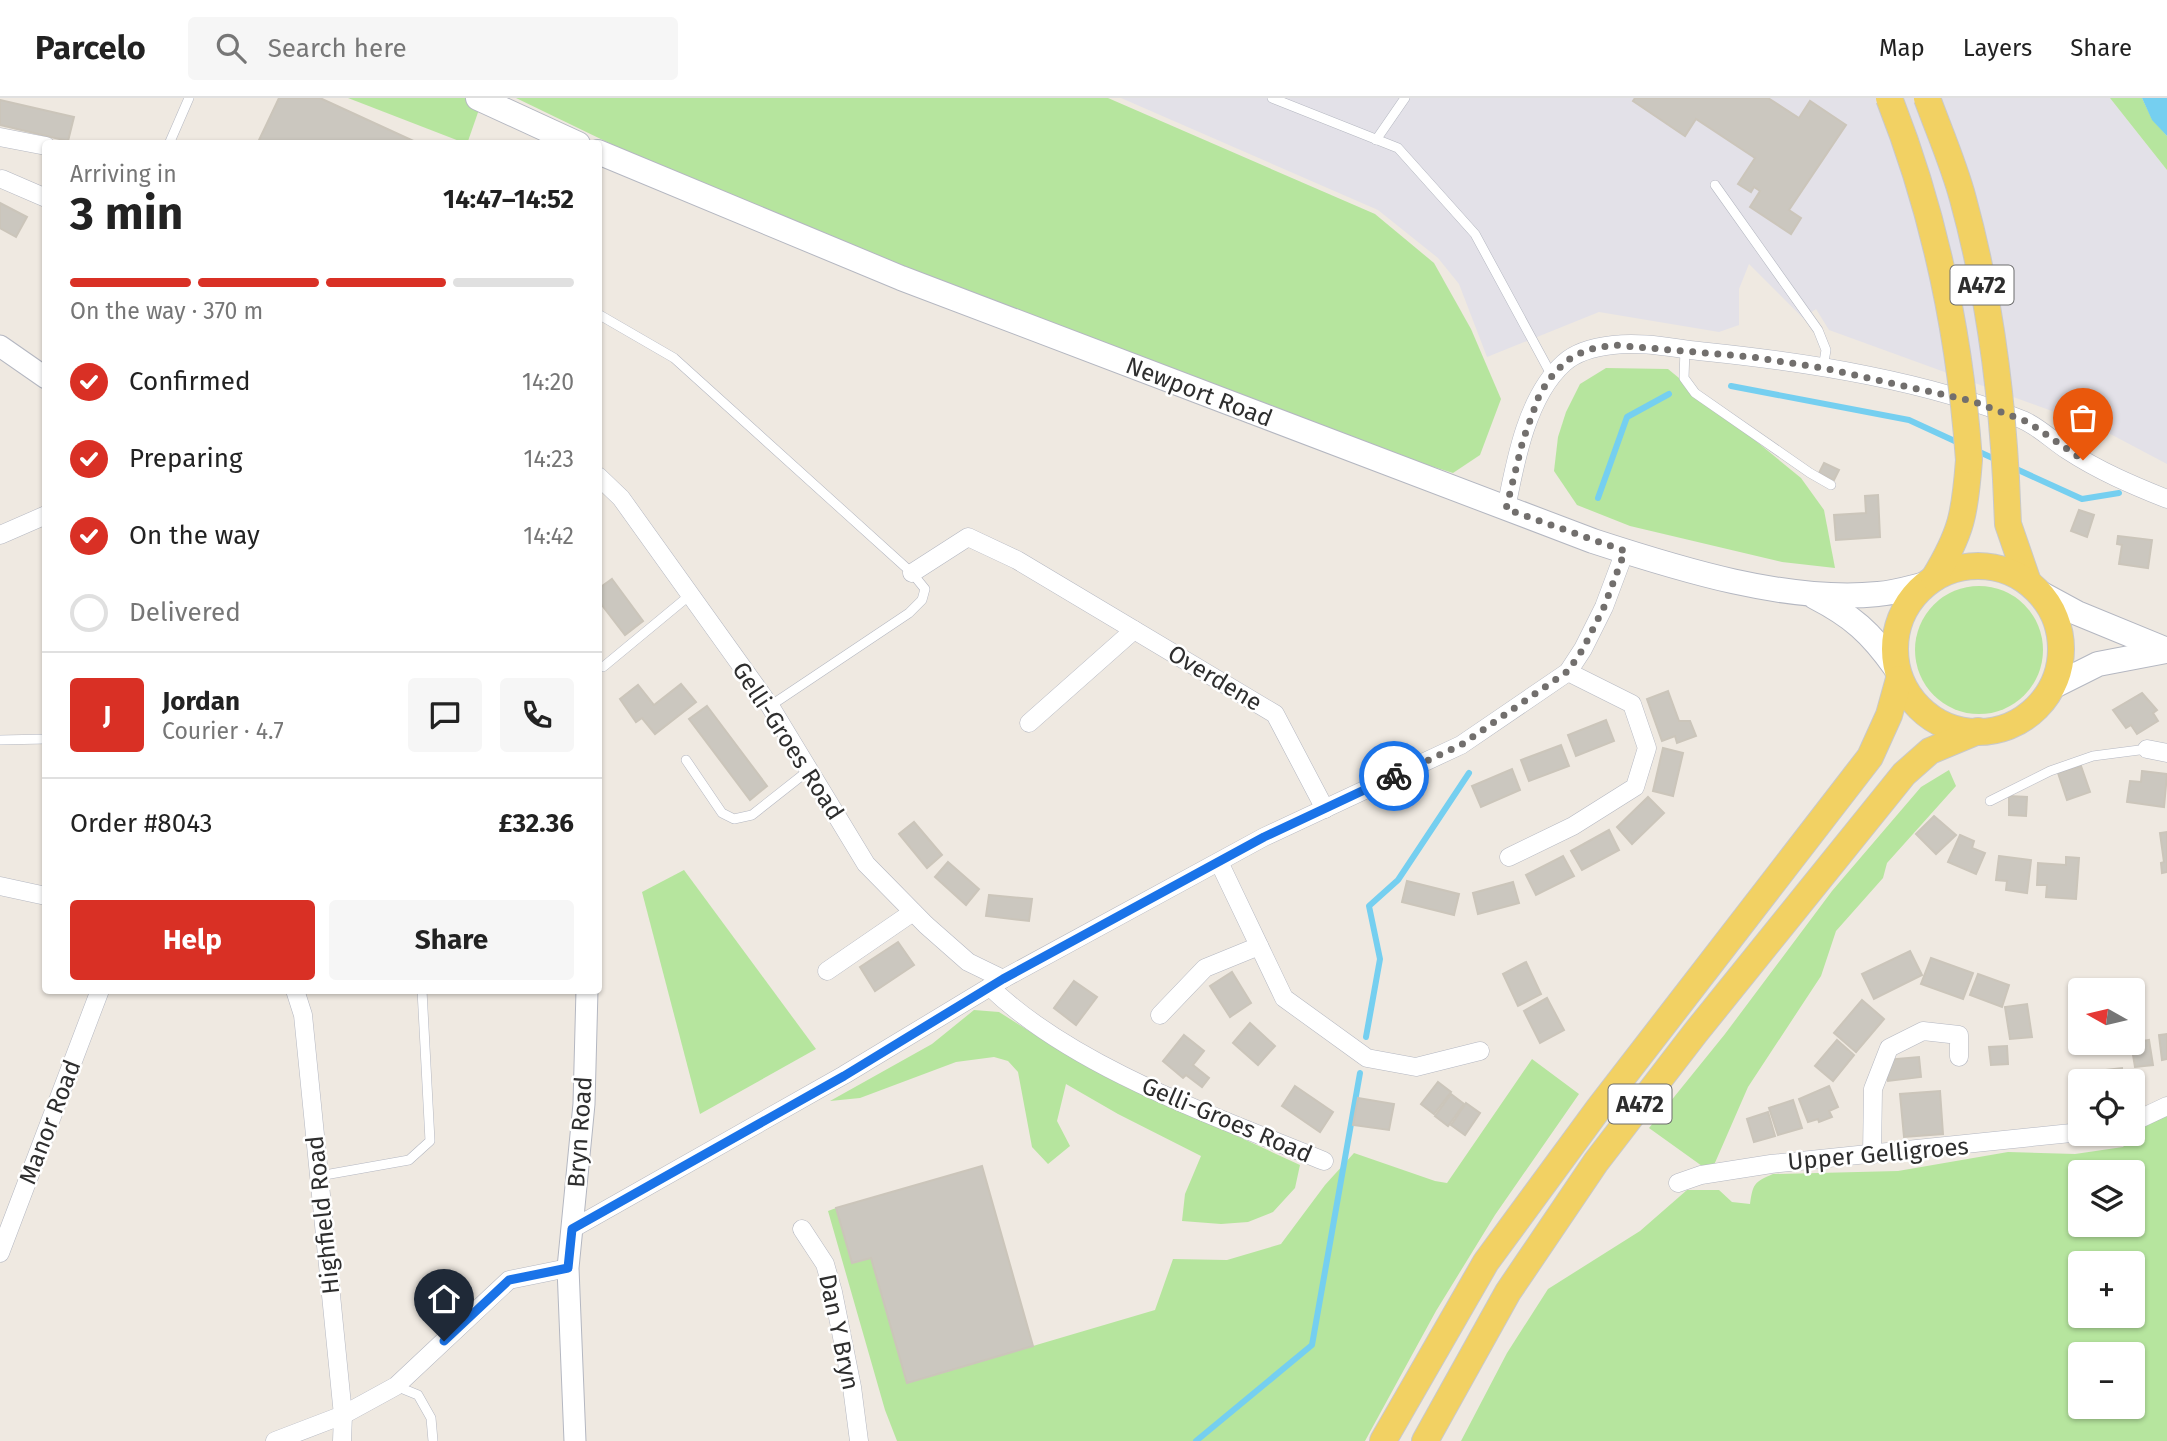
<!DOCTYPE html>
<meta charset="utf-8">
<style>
body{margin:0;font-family:"Fira Sans",sans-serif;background:#f6f6f6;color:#222;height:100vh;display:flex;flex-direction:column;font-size:26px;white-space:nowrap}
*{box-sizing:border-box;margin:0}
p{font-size:23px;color:#767676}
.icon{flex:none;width:38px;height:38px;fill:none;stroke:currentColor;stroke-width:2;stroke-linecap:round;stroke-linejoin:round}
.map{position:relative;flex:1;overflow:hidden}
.details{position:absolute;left:42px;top:42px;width:560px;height:854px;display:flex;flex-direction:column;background:#fff;border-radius:7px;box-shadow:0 2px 5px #0004}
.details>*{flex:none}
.needle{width:46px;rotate:278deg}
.fabs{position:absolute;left:2068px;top:880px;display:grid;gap:14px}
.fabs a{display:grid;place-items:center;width:77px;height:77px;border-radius:7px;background:#fff;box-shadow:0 2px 5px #0004;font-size:35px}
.pin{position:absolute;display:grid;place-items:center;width:60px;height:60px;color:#fff;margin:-72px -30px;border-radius:50% 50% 50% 0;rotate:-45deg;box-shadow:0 0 7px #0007}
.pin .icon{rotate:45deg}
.courier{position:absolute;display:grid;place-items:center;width:70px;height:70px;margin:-35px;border:5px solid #1a73e8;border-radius:50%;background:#fff;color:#222;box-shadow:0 2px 9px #0007}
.overview em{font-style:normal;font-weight:700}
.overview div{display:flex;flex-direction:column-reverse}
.overview{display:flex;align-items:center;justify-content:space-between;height:119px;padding:0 28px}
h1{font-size:46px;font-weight:700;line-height:52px}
.bar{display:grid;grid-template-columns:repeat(4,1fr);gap:10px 7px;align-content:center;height:84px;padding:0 28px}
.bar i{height:9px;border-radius:5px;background:#e0e0e0}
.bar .selected{background:#d93025}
.bar p{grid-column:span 4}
.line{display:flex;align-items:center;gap:18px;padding:0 28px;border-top:2px solid #e0e0e0}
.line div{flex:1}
.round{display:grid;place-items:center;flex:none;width:74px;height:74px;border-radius:7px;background:#f6f6f6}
ol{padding:0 28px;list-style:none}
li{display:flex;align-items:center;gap:21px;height:77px}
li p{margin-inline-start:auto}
li .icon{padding:7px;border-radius:50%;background:#d93025;color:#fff;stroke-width:4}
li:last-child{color:#767676}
li i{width:38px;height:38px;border:4px solid #e0e0e0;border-radius:50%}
.action{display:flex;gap:14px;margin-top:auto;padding:14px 28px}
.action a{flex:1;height:80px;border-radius:7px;background:#d93025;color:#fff;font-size:28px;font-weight:700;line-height:80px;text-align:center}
.action a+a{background:#f6f6f6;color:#222}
header{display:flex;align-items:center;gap:42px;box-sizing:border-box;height:98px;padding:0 35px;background:#fff;border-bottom:2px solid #e0e0e0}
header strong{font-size:33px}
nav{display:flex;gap:38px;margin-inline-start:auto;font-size:24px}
.search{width:490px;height:63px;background:#f6f6f6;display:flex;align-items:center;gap:18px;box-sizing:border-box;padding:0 24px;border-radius:7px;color:#767676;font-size:26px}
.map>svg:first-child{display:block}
</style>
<header>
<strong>Parcelo</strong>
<div class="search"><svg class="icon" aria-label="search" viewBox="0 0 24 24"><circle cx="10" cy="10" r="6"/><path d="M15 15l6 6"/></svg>Search here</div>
<nav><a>Map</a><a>Layers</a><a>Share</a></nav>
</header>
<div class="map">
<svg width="2167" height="1343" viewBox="0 0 2167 1343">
<rect width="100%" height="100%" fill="#efe9e1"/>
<path fill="#e3e1e8" d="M 1121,0 L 2110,0 L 2167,72 L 2167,366 L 2099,330 L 1829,232 L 1816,211 L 1803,220 L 1749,166 L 1739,191 L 1739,227 L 1719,234 L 1599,214 L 1487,259 L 1459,186 L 1438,160 L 1378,112 Z"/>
<g fill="#b6e59e" fill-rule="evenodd">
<path d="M 348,0 L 483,0 L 467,46 Z"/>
<path d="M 516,0 L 1108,0 L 1375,116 L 1434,165 L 1471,231 L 1501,301 L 1480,357 L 1453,375 L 1402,359 L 1095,244 L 671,75 Z"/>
<path d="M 2110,0 L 2142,0 L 2152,21 L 2167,38 L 2167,72 Z"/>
<path d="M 1606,270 L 1668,271 L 1801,380 L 1824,412 L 1835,470 L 1782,464 L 1630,428 L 1577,407 L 1554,373 L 1558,339 L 1566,314 L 1580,286 Z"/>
<circle cx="1979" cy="552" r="64"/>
<path d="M 1949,672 L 1956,688 L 1887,765 L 1883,780 L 1836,833 L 1821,878 L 1748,989 L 1714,1067 L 1702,1068 L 1649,1030 L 1725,936 L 1832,793 L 1921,689 Z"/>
<path d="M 684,772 L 816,951 L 700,1016 L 642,794 Z"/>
<path d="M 974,912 L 999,914 L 1056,950 L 1172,1008 L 1300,1067 L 1295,1090 L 1273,1114 L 1248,1124 L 1221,1126 L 1182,1123 L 1185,1096 L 1201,1058 L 1118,1016 L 1066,986 L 1057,1023 L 1070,1048 L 1048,1066 L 1032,1049 L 1018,974 L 1008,963 L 994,959 L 956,964 L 860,1000 L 830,1003 L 932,946 Z"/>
<path d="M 1532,961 L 1579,996 L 1495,1117 L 1436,1213 L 1365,1343 L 897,1343 L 885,1312 L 828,1113 L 836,1110 L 852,1165 L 871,1160 L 908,1285 L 1155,1212 L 1173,1161 L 1227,1162 L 1281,1146 L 1325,1087 L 1354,1055 L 1435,1083 L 1447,1085 Z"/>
<path d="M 2167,1017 L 2167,1343 L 1461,1343 L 1507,1255 L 1548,1191 L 1640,1133 L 1687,1092 L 1719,1092 L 1732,1104 L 1750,1106 C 1753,1086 1754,1084 1773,1076 L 1898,1073 L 2008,1054 L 2075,1056 L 2123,1049 L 2141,1030 ZM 2081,1074 L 2133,1074 L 2133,1127 L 2081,1127 ZM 2081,1166 L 2133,1166 L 2133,1218 L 2081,1218 ZM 2081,1256 L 2133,1256 L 2133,1309 L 2081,1309 Z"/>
</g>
<path fill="#75cff0" d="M 2142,0 L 2167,0 L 2167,38 L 2152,22 Z"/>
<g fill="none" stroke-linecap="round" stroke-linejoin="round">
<g stroke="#75cff0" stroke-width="6">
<path d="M 1731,288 L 1909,322 L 1959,345"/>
<path d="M 1975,352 L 1997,362"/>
<path d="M 2014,370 L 2082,401 L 2119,395"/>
<path d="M 1598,400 L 1627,319 L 1669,296"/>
<path d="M 1366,939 L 1380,861 L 1369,808 L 1398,782 L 1469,675"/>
<path d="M 1196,1343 L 1312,1247 L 1360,975"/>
</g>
</g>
<g fill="#cbc7bf" stroke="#cbc5ba" stroke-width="2">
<path d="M 279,0 L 320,0 L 420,46 L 266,46 L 259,42 Z"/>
<path d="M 1635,0 L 1768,0 L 1799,20 L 1810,3 L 1846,27 L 1789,112 L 1801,120 L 1791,136 L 1750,109 L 1760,93 L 1754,89 L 1751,94 L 1738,86 L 1755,60 L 1696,21 L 1685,38 L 1633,3 Z"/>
<path d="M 0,2 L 74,19 L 68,43 L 0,27 Z"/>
<path d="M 0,105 L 27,119 L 16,139 L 0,130 Z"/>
<path d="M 1824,365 L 1839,372 L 1834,382 L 1819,375 Z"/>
<path d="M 1878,397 L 1880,439 L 1836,442 L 1834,417 L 1866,415 L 1865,398 Z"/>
<path d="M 2079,412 L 2094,417 L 2087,439 L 2071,433 Z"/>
<path d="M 2118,438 L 2152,442 L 2148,470 L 2119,466 L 2122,447 L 2117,446 Z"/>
<path d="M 612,481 L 643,523 L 625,537 L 598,502 L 598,491 Z"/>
<path d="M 681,586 L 696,604 L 655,636 L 642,620 L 636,624 L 620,601 L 638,587 L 654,607 Z"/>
<path d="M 1668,593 L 1679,623 L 1690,623 L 1696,638 L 1677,645 L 1675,638 L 1662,643 L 1647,601 Z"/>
<path d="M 2142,595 L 2157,612 L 2153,615 L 2158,623 L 2137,636 L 2131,627 L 2126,630 L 2113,612 Z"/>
<path d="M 707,608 L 767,688 L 750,702 L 689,621 Z"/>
<path d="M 1606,622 L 1614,643 L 1576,658 L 1568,637 Z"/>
<path d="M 1561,647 L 1569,668 L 1529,683 L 1521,662 Z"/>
<path d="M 1663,650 L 1683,655 L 1673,698 L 1653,693 Z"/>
<path d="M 2081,668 L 2090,694 L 2067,702 L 2058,675 Z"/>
<path d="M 1512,671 L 1520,692 L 1481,709 L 1472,688 Z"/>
<path d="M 2142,673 L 2167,676 L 2164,709 L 2127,704 L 2130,683 L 2141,684 Z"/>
<path d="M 2009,698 L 2027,699 L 2026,718 L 2009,717 Z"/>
<path d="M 1648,699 L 1664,715 L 1632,746 L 1617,729 Z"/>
<path d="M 1934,718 L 1956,737 L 1936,756 L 1916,736 Z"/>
<path d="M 914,724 L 942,757 L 927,770 L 899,736 Z"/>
<path d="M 1609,732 L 1619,752 L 1582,772 L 1571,753 Z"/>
<path d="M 2167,734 L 2167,774 L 2162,775 L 2161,765 L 2164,764 L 2160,735 Z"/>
<path d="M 1960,737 L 1974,743 L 1972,750 L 1985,755 L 1976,776 L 1948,764 Z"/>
<path d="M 1563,758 L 1574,778 L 1536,797 L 1526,777 Z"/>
<path d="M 1999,758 L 2031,762 L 2027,795 L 2006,792 L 2007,783 L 1996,782 Z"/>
<path d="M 2066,759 L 2079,760 L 2076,801 L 2046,799 L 2047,787 L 2037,787 L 2038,765 L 2066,767 Z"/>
<path d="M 948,764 L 979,791 L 966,807 L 935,779 Z"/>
<path d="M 1407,783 L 1459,796 L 1454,817 L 1402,804 Z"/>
<path d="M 1513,784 L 1519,805 L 1478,816 L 1473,795 Z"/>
<path d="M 989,797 L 1032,801 L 1029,823 L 986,818 Z"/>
<path d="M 898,844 L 914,867 L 875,893 L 860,869 Z"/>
<path d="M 1910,853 L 1922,877 L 1874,901 L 1862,876 Z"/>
<path d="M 1931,860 L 1973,875 L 1963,901 L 1921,886 Z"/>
<path d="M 1526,864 L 1541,896 L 1518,908 L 1503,876 Z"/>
<path d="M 1232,874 L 1251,905 L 1230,919 L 1210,888 Z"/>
<path d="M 1978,876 L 2009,887 L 2002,909 L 1970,897 Z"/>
<path d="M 1074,883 L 1097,899 L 1076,927 L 1054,910 Z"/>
<path d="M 1547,900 L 1564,932 L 1540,945 L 1524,913 Z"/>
<path d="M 1862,902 L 1884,921 L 1856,954 L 1834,935 Z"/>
<path d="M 2027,906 L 2032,939 L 2010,941 L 2005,909 Z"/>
<path d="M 1250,925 L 1275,948 L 1258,967 L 1233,945 Z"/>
<path d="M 2167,936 L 2167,961 L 2162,962 L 2159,937 Z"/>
<path d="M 1184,937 L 1204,953 L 1193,967 L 1209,980 L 1202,989 L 1186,977 L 1183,980 L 1163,963 Z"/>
<path d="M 1837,942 L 1854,957 L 1833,983 L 1815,968 Z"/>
<path d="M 2149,942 L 2153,967 L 2135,969 L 2131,945 Z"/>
<path d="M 2007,948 L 2008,966 L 1991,967 L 1989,949 Z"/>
<path d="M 1919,959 L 1921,979 L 1888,983 L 1886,962 Z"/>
<path d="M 2122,970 L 2123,984 L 2081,984 L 2080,975 Z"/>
<path d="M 1438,984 L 1451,994 L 1434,1016 L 1421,1006 Z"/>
<path d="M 1295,988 L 1333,1014 L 1320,1034 L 1282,1008 Z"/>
<path d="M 1829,988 L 1838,1009 L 1829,1013 L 1832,1019 L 1819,1024 L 1818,1021 L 1808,1024 L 1799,1001 Z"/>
<path d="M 1940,993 L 1943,1036 L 1904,1039 L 1900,996 Z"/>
<path d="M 1451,996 L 1464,1006 L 1448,1028 L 1435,1018 Z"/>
<path d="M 1358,1000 L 1394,1006 L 1389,1032 L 1353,1027 Z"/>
<path d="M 1793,1002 L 1802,1030 L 1778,1037 L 1769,1010 Z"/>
<path d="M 1466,1005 L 1480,1015 L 1465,1037 L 1451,1027 Z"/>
<path d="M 1768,1014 L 1775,1038 L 1754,1044 L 1747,1021 Z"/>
<path d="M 982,1068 L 1033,1248 L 907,1285 L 871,1160 L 852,1165 L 836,1110 Z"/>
</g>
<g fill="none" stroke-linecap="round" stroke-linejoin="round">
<defs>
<g id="service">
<path d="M 1272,0 L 1398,50 L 1475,136 L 1552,278"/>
<path d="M 1376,42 L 1405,0"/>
<path d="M 169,46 L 189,0"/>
<path d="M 1715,87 L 1818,232 L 1826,252 L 1823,270"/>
<path d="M 598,216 L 674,260 L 912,475 L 925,491 L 922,502 L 909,515 L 770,608"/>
<path d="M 1685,251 L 1684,280 L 1695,295 L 1810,375 L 1831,387"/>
<path d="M 603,569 L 690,497"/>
<path d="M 0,642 L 46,641"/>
<path d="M 686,662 L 722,715 L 734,721 L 752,717 L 809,672"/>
<path d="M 1990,703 L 2050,673 L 2093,658 L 2147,651"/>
<path d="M 319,1078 L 409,1062 L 430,1043 L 422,892"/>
<path d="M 396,1288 L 418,1297 L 431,1320 L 433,1343"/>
</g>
<g id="minor">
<path d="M 0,39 L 46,48"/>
<path d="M 2,81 L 46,100"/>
<path d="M 598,378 L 621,400 L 770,608 L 866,766 L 926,827 L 968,864 L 1003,881"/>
<path d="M 1506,411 C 1515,364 1527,298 1564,265 C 1577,253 1595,249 1613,247 C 1644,243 1677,251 1708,254 C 1813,265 1926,283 2023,322 C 2039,329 2053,343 2067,352 C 2099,373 2132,387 2167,401"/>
<path d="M 0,437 L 46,417"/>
<path d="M 912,475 L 968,439 L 1017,462 L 1275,616 L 1325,711"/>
<path d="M 1029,625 L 1134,532"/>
<path d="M 2147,651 L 2167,655"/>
<path d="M 1509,759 L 1573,728 L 1635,689 L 1647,650 L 1632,606 L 1568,574"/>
<path d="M 1219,764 L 1284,900 L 1367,960 L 1416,969 L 1480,953"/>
<path d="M 0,788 L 46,798"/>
<path d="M 827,873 L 913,814"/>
<path d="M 990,889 C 1074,970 1217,1019 1324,1063"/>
<path d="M 295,892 L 303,917 L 343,1317 L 342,1343"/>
<path d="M 1160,917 L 1205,870 L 1259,848"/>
<path d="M 2133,1024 L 2167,1008"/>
<path d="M 1872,1057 L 1873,991 L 1889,950 L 1923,933 L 1959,937 L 1959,959"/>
<path d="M 1678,1085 L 1701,1077 L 1771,1066 L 2081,1034"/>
<path d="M 572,1131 L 844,977 L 1003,881 L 1264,739 L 1461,647 L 1568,574 L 1583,551 L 1604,509 L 1625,453"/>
<path d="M 802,1131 L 825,1166 L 833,1194 L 852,1289 L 859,1343"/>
<path d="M 0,1155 L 100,892"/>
<path d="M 275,1343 L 343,1317 L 396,1288 L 509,1182 L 568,1170"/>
</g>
<g id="tertiary">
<path d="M 0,248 L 46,280"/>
<path d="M 575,1343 L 568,1170 L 584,1006 L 587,892"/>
</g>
<g id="secondary">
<path d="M 478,0 L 578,46"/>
<path d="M 598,54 L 901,180 L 1593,443 C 1679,471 1787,505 1878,496 C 1894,495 1910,490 1926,486"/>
<path d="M 2042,496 L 2077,515 L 2167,552"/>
<path d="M 1815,499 C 1852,518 1871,535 1895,569"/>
<path d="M 2054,588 L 2098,566 L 2166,553"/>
</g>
<g id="primary">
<path d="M 2006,381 L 2008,426 L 2028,484"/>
<circle cx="1978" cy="551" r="83"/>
<path d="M 1934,480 C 1962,434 1965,415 1969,362"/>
<path d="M 1383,1343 L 1486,1164 L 1599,1010 L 1870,659 L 1889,617 L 1899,581"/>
<path d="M 1425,1343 L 1508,1194 L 1596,1064 L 1696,934 L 1904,676 L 1930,653 L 1978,633"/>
</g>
</defs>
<use href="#service" stroke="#b4b7c1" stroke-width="10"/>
<use href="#minor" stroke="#b4b7c1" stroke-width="19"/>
<use href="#tertiary" stroke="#b4b7c1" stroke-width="23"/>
<use href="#secondary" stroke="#b4b7c1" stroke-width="26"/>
<use href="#primary" stroke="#c9c9c9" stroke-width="28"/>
<use href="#service" stroke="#fff" stroke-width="9"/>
<use href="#minor" stroke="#fff" stroke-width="18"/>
<use href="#tertiary" stroke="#fff" stroke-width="21"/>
<use href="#secondary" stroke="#fff" stroke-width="24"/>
<use href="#primary" stroke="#f2d163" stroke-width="26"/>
<defs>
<g id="primary-bridge">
<path d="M 1889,0 C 1935,116 1960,238 1969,362"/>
<path d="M 1927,0 C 1939,33 1954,67 1963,101 C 1988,192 2001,287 2006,381"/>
</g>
</defs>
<use href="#primary-bridge" stroke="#c9c9c9" stroke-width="28" stroke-linecap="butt"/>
<use href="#primary-bridge" stroke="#f2d163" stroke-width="26"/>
</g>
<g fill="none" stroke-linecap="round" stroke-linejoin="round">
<path stroke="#726f6d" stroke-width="7" stroke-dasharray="0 12.6" d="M 1394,678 L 1461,647 L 1568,573 L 1583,551 L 1604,509 L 1625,453 L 1506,411 L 1523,342 L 1540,295 L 1552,278 L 1565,264 L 1578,256 L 1595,250 L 1614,247 L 1752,259 L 1823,270 L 1972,303 L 2028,324 L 2083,362"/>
<path stroke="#1a73e8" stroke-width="9" d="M 444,1243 L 509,1182 L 568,1170 L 572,1131 L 844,978 L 1003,881 L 1264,739 L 1394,678"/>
</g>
<g text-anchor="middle" stroke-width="5" stroke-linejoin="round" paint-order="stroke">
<g fill="#fff" stroke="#6d6d6d" stroke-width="2">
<rect x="1950.5" y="167.5" width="63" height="39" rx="5"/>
<rect x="1608.5" y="986.5" width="63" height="39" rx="5"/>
</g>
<g font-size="23" font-weight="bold" fill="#2e2e2e">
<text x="1982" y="195">A472</text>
<text x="1640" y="1014">A472</text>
</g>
<g font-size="24" fill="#2e2e2e" stroke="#fff">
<text transform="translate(1199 294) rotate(21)" y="8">Newport Road</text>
<text transform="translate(1215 580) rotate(31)" y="8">Overdene</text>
<text transform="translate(788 643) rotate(57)" y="8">Gelli-Groes Road</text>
<text transform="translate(1227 1022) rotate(23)" y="8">Gelli-Groes Road</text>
<text transform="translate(50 1024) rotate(-69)" y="8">Manor Road</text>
<text transform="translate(580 1034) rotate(-86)" y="8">Bryn Road</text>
<text transform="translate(1878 1056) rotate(-5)" y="8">Upper Gelligroes</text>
<text transform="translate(323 1117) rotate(-96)" y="8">Highfield Road</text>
<text transform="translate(839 1234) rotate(78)" y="8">Dan Y Bryn</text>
</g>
</g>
</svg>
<div class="fabs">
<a><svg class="needle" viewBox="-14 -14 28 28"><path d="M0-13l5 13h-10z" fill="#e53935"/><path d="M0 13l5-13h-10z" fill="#767676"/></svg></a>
<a><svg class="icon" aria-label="locate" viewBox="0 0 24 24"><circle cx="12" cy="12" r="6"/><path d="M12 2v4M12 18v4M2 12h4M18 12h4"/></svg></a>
<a><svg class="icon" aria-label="layers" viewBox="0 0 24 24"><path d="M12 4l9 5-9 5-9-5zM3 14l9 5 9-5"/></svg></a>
<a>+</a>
<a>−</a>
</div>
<div class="pin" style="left:2083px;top:362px;background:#ea580c"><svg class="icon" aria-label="bag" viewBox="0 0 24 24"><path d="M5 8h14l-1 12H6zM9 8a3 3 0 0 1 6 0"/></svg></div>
<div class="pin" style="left:444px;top:1243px;background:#1f2937"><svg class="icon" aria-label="home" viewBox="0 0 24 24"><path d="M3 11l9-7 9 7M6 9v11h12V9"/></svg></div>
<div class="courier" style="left:1394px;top:678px"><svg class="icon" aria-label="bike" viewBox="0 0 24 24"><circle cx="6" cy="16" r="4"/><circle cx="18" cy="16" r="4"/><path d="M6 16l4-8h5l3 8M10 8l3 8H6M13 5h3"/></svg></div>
<section class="details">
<div class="overview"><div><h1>3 min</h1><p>Arriving in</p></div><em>14:47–14:52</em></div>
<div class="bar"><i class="selected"></i><i class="selected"></i><i class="selected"></i><i></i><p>On the way · 370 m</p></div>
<ol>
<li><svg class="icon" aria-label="check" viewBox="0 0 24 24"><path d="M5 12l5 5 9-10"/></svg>Confirmed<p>14:20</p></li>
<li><svg class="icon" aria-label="check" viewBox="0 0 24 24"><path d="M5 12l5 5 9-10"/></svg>Preparing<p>14:23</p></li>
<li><svg class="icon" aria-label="check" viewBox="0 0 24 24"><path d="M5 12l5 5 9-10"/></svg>On the way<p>14:42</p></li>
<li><i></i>Delivered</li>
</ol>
<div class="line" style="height:126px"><b class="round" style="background:#d93025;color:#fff">J</b><div><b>Jordan</b><p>Courier · 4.7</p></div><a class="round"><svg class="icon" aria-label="chat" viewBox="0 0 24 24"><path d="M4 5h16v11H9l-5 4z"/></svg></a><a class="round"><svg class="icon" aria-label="phone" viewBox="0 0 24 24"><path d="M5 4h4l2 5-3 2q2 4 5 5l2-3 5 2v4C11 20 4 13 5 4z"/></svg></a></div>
<div class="line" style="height:91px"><div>Order #8043</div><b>£32.36</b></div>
<div class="action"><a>Help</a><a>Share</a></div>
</section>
</div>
